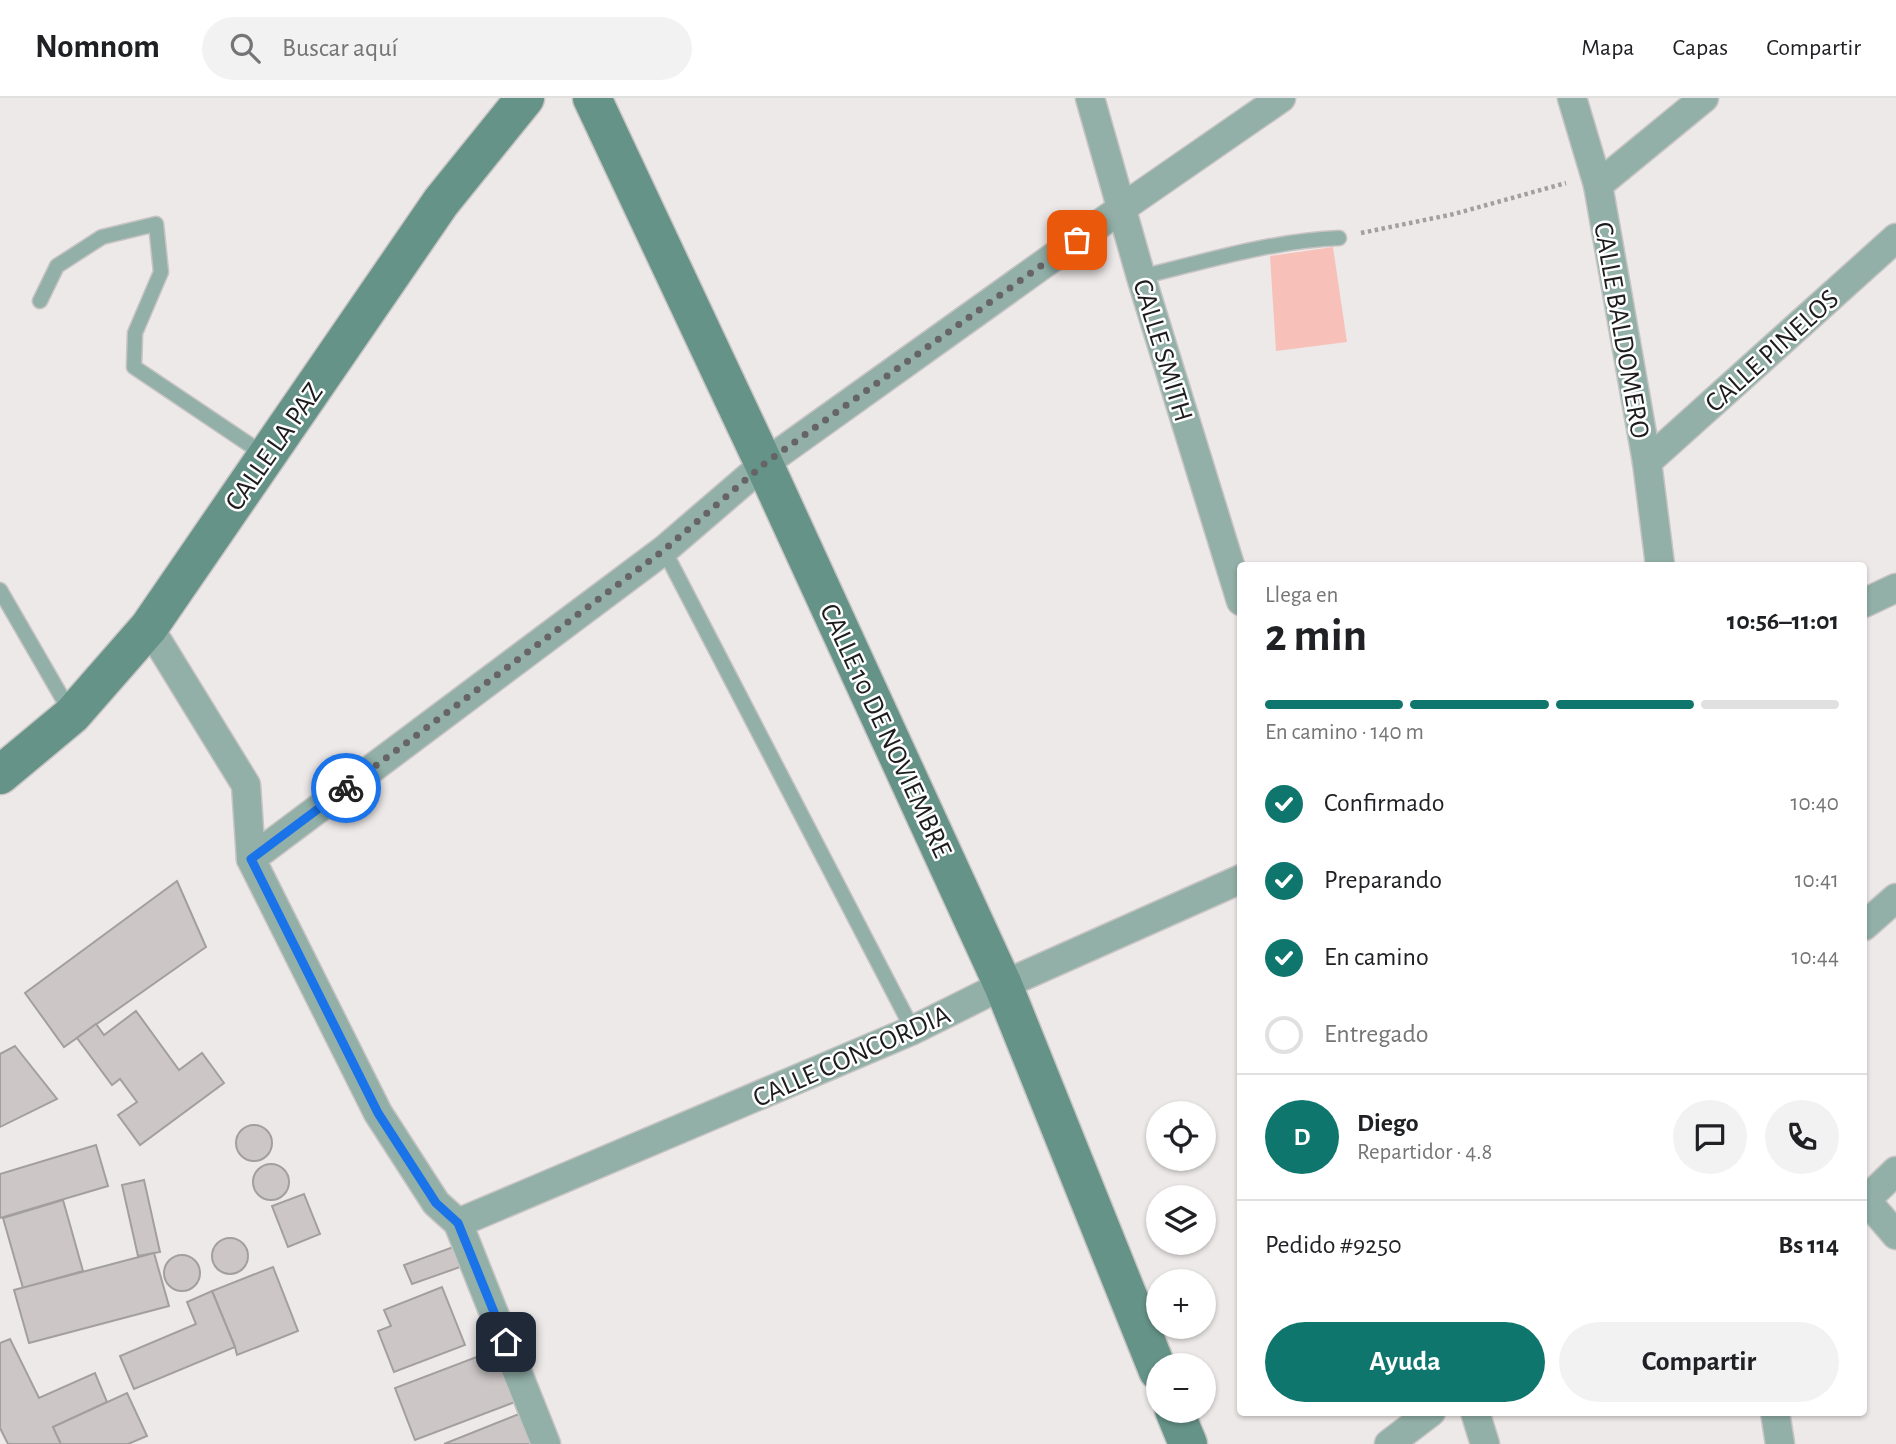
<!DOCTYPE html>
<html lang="es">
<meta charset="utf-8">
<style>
body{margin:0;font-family:"Alegreya Sans",sans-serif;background:#f2f2f2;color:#202124;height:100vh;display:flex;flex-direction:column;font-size:26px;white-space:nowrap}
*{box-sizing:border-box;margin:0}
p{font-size:23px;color:#757577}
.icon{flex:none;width:38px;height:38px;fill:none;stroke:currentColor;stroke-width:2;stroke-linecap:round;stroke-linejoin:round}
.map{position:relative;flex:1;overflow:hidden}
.details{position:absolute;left:1237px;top:464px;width:630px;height:854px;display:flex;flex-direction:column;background:#fff;border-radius:7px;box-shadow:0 2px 5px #0004}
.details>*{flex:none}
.buttons{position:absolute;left:1146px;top:1003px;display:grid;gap:14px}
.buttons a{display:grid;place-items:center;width:70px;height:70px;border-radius:50%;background:#fff;box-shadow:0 2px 5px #0004;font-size:35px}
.pin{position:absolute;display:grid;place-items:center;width:60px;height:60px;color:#fff;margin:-30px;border-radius:14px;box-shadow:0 4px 10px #0006}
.courier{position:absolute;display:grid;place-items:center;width:70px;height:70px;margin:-35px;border:5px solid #1a73e8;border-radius:50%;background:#fff;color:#222;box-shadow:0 2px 9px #0007}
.overview em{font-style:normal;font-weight:700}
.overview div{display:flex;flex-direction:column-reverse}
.overview{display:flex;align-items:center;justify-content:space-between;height:119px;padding:0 28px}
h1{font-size:46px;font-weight:700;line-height:52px}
.bar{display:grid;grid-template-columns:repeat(4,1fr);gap:10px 7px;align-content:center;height:84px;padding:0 28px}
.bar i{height:9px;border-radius:5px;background:#e0e0e0}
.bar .selected{background:#0f766e}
.bar p{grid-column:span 4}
.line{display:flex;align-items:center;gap:18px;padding:0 28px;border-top:2px solid #e0e0e0}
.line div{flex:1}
.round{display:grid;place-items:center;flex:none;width:74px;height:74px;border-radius:37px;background:#f2f2f2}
ol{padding:0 28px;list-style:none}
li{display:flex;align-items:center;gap:21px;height:77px}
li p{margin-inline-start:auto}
li .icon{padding:7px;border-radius:50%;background:#0f766e;color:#fff;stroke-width:4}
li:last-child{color:#757577}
li i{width:38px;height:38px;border:4px solid #e0e0e0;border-radius:50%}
.action{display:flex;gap:14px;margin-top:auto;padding:14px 28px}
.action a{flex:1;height:80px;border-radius:42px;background:#0f766e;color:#fff;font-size:28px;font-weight:700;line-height:80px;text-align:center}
.action a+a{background:#f2f2f2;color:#202124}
header{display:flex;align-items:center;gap:42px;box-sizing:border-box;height:98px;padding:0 35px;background:#fff;border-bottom:2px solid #e0e0e0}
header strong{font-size:33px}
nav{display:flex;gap:38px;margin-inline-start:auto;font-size:24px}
.search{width:490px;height:63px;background:#f2f2f2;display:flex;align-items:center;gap:18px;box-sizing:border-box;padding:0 24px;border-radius:38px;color:#757577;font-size:26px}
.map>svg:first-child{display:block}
</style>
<header>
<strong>Nomnom</strong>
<div class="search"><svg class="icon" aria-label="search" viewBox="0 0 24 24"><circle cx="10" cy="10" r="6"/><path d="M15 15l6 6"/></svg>Buscar aquí</div>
<nav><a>Mapa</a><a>Capas</a><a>Compartir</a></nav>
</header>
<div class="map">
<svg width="1896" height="1346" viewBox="0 0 1896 1346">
<rect width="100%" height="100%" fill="#eee9e9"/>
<path fill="#f7c1b9" d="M 1333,149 L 1347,244 L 1276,253 L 1270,158 Z"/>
<g fill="#ccc7c6" stroke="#a39f9e" stroke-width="2">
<path d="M 177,783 L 206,849 L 64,949 L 25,895 Z"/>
<path d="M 136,913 L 179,972 L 202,955 L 224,985 L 140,1047 L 118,1017 L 137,1004 L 120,981 L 112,987 L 77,940 L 96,926 L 104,937 Z"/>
<path d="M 15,948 L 57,1001 L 0,1029 L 0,956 Z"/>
<circle cx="254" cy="1045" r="18"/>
<path d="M 96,1047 L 108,1088 L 0,1120 L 0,1076 Z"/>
<circle cx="271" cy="1084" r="18"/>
<path d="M 144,1082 L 160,1154 L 138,1158 L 122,1087 Z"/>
<path d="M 304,1096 L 320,1136 L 288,1149 L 272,1108 Z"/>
<path d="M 63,1102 L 83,1173 L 23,1190 L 3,1120 Z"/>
<circle cx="230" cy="1158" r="18"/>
<path d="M 456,1148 L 463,1168 L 412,1186 L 404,1167 Z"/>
<path d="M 154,1155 L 169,1208 L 29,1245 L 14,1192 Z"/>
<circle cx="182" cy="1175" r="18"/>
<path d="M 273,1169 L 298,1233 L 237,1257 L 235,1249 L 212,1193 Z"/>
<path d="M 442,1189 L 465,1247 L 394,1274 L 378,1233 L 391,1228 L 384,1212 Z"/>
<path d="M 212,1193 L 235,1249 L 134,1291 L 120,1258 L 196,1226 L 187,1204 Z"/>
<path d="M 10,1241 L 39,1300 L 95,1275 L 107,1304 L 53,1329 L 61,1346 L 8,1346 L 0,1330 L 0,1245 Z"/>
<path d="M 495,1252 L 515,1304 L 415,1342 L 395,1290 Z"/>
<path d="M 127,1295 L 147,1338 L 128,1346 L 61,1346 L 53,1329 Z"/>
<path d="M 519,1316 L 531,1346 L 444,1346 Z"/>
</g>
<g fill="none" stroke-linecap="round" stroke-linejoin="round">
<defs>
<g id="lane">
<path d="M 1141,179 C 1207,163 1271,143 1339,140"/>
<path d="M 40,203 L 57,168 L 102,139 L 156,126 L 161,174 L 135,235 L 134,269 L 265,357"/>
<path d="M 664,452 L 913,932"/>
<path d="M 0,492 L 71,615"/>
</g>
<g id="street">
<path d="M 1090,0 L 1141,179 L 1241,503"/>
<path d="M 1572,0 L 1598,87 L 1647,364 L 1660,467"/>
<path d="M 1598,87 L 1704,0"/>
<path d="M 1647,364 L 1896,140"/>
<path d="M 1864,505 L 1896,490"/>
<path d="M 149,529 L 246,687 L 251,761 L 378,1015 L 436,1105 L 458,1125 L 546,1346"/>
<path d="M 251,761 L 664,452 L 764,366 L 1122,110 L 1281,0"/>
<path d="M 1864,828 L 1896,800"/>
<path d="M 1896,1073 L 1866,1102 L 1896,1137"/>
<path d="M 458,1125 L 913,932 L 1003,887 L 1241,781"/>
<path d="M 1475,1314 L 1485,1346"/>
<path d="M 1775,1314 L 1780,1346"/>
<path d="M 1389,1346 L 1431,1314"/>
</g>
<g id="secondary">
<path d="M 592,0 L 764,366 L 1003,887 L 1158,1273"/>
<path d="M 0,677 L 72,617 L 149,529 L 441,104 L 525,0"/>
<path d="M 1174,1312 L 1188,1346"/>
</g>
</defs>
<use href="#lane" stroke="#c8c4c4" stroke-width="17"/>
<use href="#street" stroke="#c8c4c4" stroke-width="31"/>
<use href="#secondary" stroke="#c8c4c4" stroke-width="41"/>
<path stroke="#a29f9f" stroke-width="4.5" stroke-dasharray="3.5 3.5" stroke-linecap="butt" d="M 1361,135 L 1454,116 L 1566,85"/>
<use href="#lane" stroke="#92b0a8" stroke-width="14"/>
<use href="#street" stroke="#92b0a8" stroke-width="28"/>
<use href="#secondary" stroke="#659388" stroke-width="38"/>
</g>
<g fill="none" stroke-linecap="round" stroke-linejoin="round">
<path stroke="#666464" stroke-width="7" stroke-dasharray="0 12.6" d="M 346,690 L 664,452 L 764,366 L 1077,142"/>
<path stroke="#1a73e8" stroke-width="9" d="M 346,690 L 251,761 L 378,1015 L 436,1105 L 458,1125 L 506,1244"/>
</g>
<g text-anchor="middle" stroke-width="5" stroke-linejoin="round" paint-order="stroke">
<g font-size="28" fill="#1d1c1c" stroke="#fff">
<text transform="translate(1623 232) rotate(80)" y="10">CALLE BALDOMERO</text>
<text transform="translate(1164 252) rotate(73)" y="10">CALLE SMITH</text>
<text transform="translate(1771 252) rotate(-42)" y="10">CALLE PINELOS</text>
<text transform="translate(273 348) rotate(-55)" y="10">CALLE LA PAZ</text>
<text transform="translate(887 632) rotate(65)" y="10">CALLE 10 DE NOVIEMBRE</text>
<text transform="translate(851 957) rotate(-24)" y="10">CALLE CONCORDIA</text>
</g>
</g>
</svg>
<div class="buttons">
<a><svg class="icon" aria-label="locate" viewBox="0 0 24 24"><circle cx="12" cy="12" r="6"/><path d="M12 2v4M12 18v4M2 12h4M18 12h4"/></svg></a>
<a><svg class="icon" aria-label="layers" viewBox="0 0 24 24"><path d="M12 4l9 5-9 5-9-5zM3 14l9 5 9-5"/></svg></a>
<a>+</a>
<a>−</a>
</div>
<div class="pin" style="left:1077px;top:142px;background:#ea580c"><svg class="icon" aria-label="bag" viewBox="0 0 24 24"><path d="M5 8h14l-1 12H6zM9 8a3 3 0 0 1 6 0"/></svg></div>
<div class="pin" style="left:506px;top:1244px;background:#1f2937"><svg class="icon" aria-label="home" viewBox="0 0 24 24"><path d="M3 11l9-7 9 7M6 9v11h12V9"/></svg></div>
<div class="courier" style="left:346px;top:690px"><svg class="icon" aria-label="bike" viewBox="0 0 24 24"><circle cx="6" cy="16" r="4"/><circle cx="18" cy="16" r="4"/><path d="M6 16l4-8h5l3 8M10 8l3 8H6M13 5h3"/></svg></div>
<section class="details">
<div class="overview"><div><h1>2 min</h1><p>Llega en</p></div><em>10:56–11:01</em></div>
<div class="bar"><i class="selected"></i><i class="selected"></i><i class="selected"></i><i></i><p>En camino · 140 m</p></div>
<ol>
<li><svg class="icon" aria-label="check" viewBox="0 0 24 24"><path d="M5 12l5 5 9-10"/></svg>Confirmado<p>10:40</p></li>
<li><svg class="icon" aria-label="check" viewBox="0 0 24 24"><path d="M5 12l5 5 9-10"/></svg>Preparando<p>10:41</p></li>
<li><svg class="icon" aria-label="check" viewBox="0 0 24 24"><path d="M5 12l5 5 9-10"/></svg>En camino<p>10:44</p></li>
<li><i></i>Entregado</li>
</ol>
<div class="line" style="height:126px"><b class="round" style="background:#0f766e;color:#fff">D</b><div><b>Diego</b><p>Repartidor · 4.8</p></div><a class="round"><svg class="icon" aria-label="chat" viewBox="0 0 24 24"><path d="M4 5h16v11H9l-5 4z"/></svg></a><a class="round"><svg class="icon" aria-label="phone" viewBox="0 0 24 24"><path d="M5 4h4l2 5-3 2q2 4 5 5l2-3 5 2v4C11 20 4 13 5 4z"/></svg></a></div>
<div class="line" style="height:91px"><div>Pedido #9250</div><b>Bs 114</b></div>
<div class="action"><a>Ayuda</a><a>Compartir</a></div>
</section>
</div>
